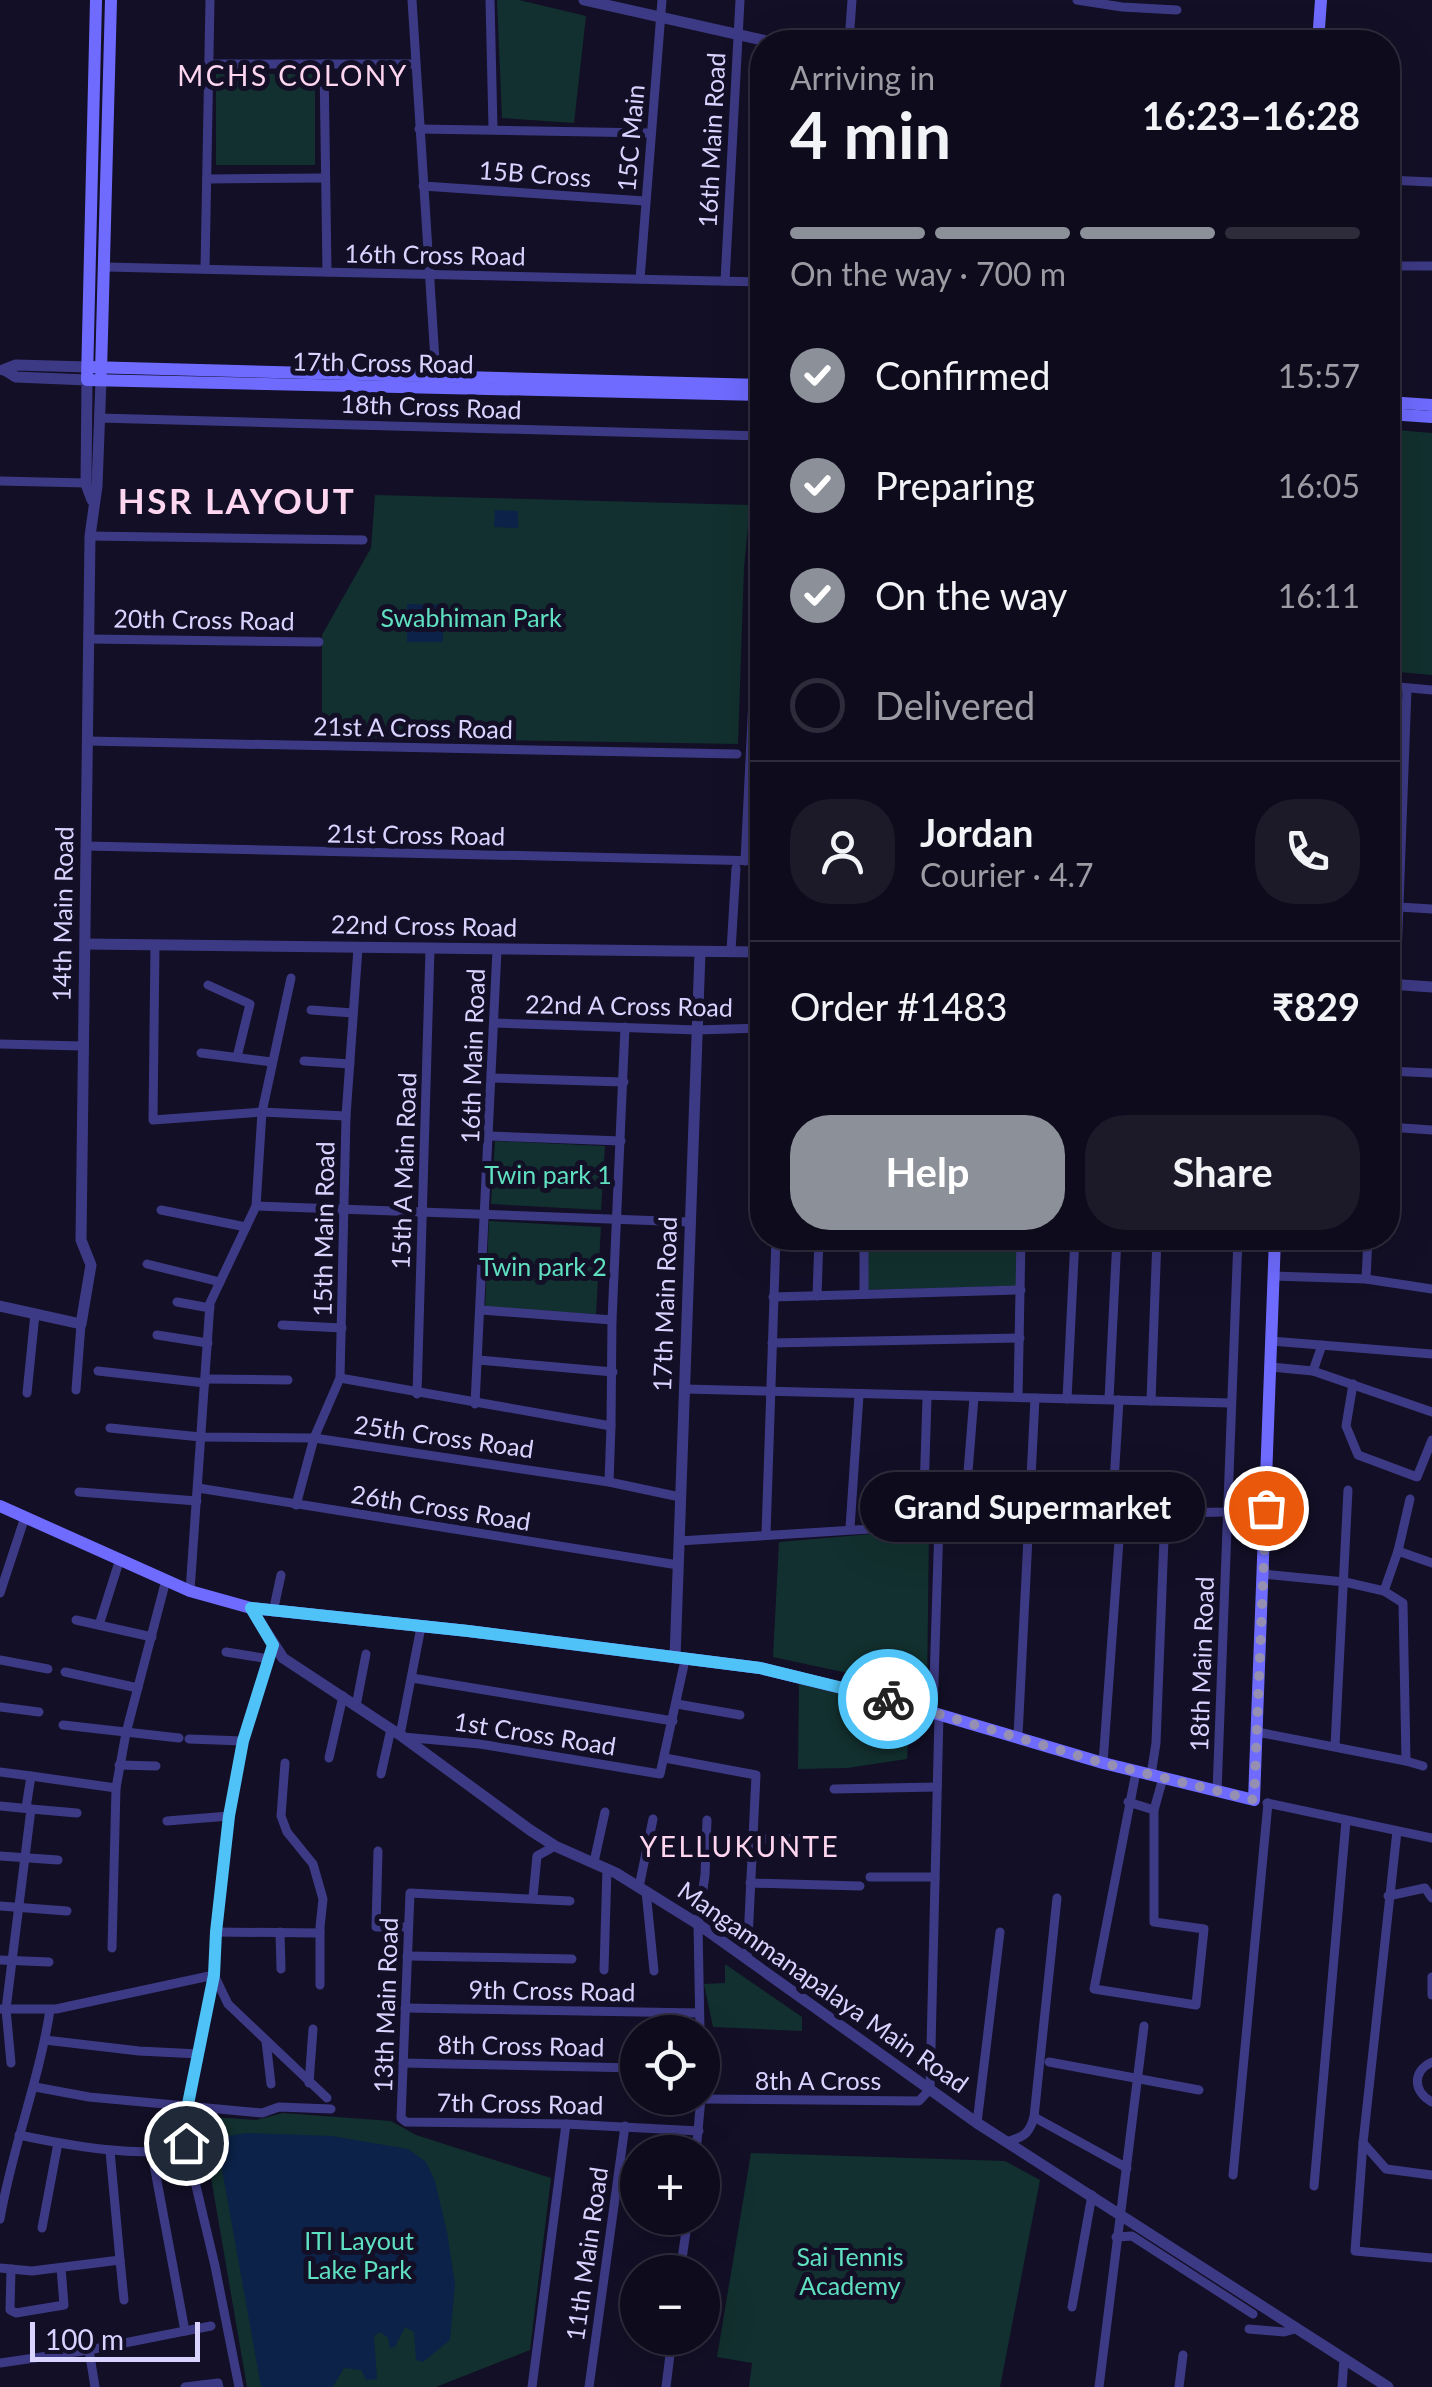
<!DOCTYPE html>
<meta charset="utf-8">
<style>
body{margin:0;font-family:Lato,sans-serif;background:#1c1929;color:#f1f3f6;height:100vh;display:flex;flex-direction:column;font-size:38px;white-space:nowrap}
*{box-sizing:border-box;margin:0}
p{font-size:32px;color:#9b9ba3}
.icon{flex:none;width:55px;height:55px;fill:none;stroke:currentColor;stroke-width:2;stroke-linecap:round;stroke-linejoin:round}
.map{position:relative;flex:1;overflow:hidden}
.panel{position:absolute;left:750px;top:30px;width:650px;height:1220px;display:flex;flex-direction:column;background:#0e0b1c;border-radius:40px;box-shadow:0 10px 40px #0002,0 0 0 2px #2e2b3b}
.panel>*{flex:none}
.tools{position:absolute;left:620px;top:2015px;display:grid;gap:20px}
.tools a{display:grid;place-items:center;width:100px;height:100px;border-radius:50%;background:#0e0b1c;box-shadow:0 10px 40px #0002,0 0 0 2px #2e2b3b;font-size:50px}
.scale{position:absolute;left:30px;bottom:25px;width:170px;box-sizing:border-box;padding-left:10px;border:5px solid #d9d4ff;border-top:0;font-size:28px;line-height:35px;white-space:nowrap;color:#d9d4ff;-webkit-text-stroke:8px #130f26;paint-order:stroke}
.pin{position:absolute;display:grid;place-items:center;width:85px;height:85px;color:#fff;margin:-42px;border:5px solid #fff;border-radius:50%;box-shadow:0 2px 10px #0007}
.courier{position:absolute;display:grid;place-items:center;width:100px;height:100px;margin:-50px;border:8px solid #4fc3f7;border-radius:50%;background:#fff;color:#222;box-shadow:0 2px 12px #0007}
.bubble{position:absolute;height:70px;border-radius:35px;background:#0e0b1c;box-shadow:0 10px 40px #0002,0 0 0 2px #2e2b3b;font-size:32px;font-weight:700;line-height:70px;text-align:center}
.headline em{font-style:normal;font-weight:700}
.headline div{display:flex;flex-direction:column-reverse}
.headline{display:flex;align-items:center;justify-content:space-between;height:170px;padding:0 40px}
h1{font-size:65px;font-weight:700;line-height:75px}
.bar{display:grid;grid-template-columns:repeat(4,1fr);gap:15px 10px;align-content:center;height:120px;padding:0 40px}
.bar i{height:12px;border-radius:8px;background:#2e2b3b}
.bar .active{background:#8c9099}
.bar p{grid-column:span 4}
.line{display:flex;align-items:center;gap:25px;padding:0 40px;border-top:2px solid #2e2b3b}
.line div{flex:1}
.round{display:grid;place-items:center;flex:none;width:105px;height:105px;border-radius:40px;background:#1c1929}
ol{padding:0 40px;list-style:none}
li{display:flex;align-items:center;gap:30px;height:110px}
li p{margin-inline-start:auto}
li .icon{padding:10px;border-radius:50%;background:#8c9099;color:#fff;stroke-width:4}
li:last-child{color:#9b9ba3}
li i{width:55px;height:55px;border:5px solid #2e2b3b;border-radius:50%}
.button{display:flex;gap:20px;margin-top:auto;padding:20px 40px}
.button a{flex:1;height:115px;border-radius:40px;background:#8c9099;color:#fff;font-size:40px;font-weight:700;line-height:115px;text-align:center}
.button a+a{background:#1c1929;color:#f1f3f6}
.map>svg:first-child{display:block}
</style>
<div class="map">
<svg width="1432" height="2387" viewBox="0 0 1432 2387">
<rect width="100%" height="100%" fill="#130f26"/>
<g fill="#12302f">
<path d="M 497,0 L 519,0 L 586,16 L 574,123 L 502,118 Z"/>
<rect x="216" y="74" width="99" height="91"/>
<path d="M 1397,430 L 1432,433 L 1432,675 L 1388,671 L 1388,485 L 1395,485 Z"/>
<path d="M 375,495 L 750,505 L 744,568 L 738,744 L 322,737 L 322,635 L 371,548 Z"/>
<path d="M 495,1141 L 605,1146 L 601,1210 L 491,1204 Z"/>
<path d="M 489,1221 L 601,1227 L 596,1314 L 485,1308 Z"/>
<path d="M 862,1238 L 1017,1238 L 1017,1286 L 860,1290 Z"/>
<path d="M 929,1529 L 927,1690 L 773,1657 L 779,1542 Z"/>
<path d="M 799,1683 L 910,1712 L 907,1759 L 847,1768 L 798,1769 Z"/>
<path d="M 725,1964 L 802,2017 L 802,2031 L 713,2027 L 704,1984 L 725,1983 Z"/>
<path d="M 283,2113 L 391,2121 L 416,2135 L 551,2178 L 530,2350 L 436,2387 L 247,2387 L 210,2172 L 199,2132 L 213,2117 L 256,2120 Z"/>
<path d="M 751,2153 L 1005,2161 L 1040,2180 L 1000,2387 L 749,2387 L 752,2363 L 717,2357 Z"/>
</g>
<g fill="#0c2248">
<path d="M 495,510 L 518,511 L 518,528 L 494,527 Z"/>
<path d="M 407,604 L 443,605 L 443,642 L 407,642 Z"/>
<path d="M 246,2133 L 332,2136 L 408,2149 L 426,2162 L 435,2181 L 447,2232 L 455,2284 L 450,2340 L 423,2362 L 416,2360 L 414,2332 L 405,2327 L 395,2347 L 390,2348 L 388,2338 L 380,2332 L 374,2336 L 377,2379 L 366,2380 L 361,2370 L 344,2368 L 333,2387 L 261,2387 L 218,2147 L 223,2137 Z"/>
</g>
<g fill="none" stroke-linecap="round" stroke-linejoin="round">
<g stroke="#3d3a85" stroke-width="9">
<path d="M 412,0 L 436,376"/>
<path d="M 490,0 L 493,128"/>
<path d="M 1077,0 L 1122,7 L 1177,10"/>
<path d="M 849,42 L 852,0"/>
<path d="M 1211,42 L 1211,39"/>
<path d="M 209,64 L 414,64"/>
<path d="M 324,64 L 327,272"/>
<path d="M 419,129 L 650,133"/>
<path d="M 207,179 L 325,178"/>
<path d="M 1388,180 L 1432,182"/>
<path d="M 423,186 L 645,201"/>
<path d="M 1388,266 L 1432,266"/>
<path d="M 106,267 L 762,282"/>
<path d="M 205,269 L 210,0"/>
<path d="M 640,279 L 662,0"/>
<path d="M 725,281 L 740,0"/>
<path d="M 99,418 L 762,436"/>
<path d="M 0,481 L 86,483"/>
<path d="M 90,536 L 363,540"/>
<path d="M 89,639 L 319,642"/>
<path d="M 1388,686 L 1432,690"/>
<path d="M 87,741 L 737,754"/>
<path d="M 86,846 L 762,861"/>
<path d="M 745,861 L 762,517"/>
<path d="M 1399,907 L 1432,909"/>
<path d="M 155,945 L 153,1120 L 262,1112 L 346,1116"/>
<path d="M 731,951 L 736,868"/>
<path d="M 1396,984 L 1407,689"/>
<path d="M 208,985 L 250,1004 L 237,1057"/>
<path d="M 311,1010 L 353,1013"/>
<path d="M 495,1023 L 697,1030 L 762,1028"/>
<path d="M 0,1044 L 83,1046"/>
<path d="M 201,1053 L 272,1062"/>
<path d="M 304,1061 L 350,1064"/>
<path d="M 1388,1071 L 1432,1073"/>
<path d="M 492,1078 L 624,1082"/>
<path d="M 1388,1127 L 1432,1130"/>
<path d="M 490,1136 L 621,1141"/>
<path d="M 256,1206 L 690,1222"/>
<path d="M 161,1210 L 246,1227"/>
<path d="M 147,1264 L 220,1282"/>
<path d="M 1273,1276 L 1366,1279 L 1432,1289"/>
<path d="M 1366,1279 L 1368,1238"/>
<path d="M 864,1294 L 864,1238"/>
<path d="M 817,1296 L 819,1238"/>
<path d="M 773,1297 L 1021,1290"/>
<path d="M 177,1302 L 210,1308"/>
<path d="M 481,1310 L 612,1320"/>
<path d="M 282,1325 L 342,1328"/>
<path d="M 157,1335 L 208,1343"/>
<path d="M 1271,1341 L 1432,1354"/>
<path d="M 772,1343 L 1020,1338"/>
<path d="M 478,1360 L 613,1372"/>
<path d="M 1271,1367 L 1313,1371 L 1432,1412"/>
<path d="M 98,1371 L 205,1383"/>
<path d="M 1313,1371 L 1322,1345"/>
<path d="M 340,1378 L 611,1426 L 612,1320 L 625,1027"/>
<path d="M 206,1379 L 288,1380"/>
<path d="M 1353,1384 L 1346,1426 L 1358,1455 L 1417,1477 L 1432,1440"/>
<path d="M 685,1389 L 1231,1403"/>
<path d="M 76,1390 L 81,1324"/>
<path d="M 27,1393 L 35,1314"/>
<path d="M 417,1394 L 430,949"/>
<path d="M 1018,1397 L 1021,1238"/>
<path d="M 1067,1399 L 1075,1238"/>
<path d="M 1109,1399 L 1117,1238"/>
<path d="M 1151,1401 L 1157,1238"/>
<path d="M 475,1404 L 497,950"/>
<path d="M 110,1428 L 201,1437 L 314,1438 L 609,1482 L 680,1497"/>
<path d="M 609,1482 L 611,1426"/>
<path d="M 198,1488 L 678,1565"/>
<path d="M 79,1492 L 197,1501"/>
<path d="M 296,1505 L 314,1438 L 340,1378 L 346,1116 L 358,948"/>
<path d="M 1112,1514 L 1119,1400"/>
<path d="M 964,1522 L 974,1397"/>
<path d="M 923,1524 L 927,1398"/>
<path d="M 850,1528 L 859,1395"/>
<path d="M 766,1534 L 776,1238"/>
<path d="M 679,1541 L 1112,1514 L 1227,1512"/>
<path d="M 1398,1551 L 1410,1499"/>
<path d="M 1263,1574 L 1345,1582 L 1384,1591 L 1398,1551 L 1432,1563"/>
<path d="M 190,1591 L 210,1303 L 256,1206 L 262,1112 L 291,978"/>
<path d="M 0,1593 L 25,1517"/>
<path d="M 273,1612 L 281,1575"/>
<path d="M 76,1620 L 152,1637"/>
<path d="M 99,1625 L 119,1562"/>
<path d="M 226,1652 L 269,1659"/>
<path d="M 0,1660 L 48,1669"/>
<path d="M 65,1672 L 138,1688"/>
<path d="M 412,1678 L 673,1721"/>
<path d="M 677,1704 L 740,1715"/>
<path d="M 356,1706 L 366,1654"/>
<path d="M 0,1707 L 39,1712"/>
<path d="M 933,1713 L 939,1524"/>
<path d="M 63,1725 L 179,1738"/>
<path d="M 1257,1732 L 1406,1761 L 1403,1603 L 1384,1591"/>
<path d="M 400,1735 L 421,1627"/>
<path d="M 1018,1736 L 1035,1398"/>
<path d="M 403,1737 L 480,1744 L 660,1774 L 685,1660"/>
<path d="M 189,1739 L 243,1741"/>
<path d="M 1335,1746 L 1348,1490"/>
<path d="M 329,1758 L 343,1696"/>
<path d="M 665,1758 L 756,1775 L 747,1960"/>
<path d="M 1406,1761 L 1423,1766"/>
<path d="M 285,1763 L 281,1816 L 287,1832 L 313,1864 L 323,1899 L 320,1927 L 320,1985"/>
<path d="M 1103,1763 L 1121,1513"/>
<path d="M 119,1765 L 156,1766"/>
<path d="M 0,1772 L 31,1776"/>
<path d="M 1136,1772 L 1094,1989 L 1196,2005 L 1204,1929 L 1154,1922 L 1154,1810 L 1163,1778"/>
<path d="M 381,1774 L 391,1729"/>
<path d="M 1151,1775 L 1156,1743 L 1165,1513"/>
<path d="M 834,1789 L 937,1787"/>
<path d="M 1217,1792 L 1238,1238"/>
<path d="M 1128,1802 L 1154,1810"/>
<path d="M 1267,1803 L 1432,1838"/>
<path d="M 0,1806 L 31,1809 L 6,2009 L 11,2063"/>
<path d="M 26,1808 L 31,1776 L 116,1788"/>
<path d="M 31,1809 L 77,1813"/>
<path d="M 167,1821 L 229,1816"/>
<path d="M 1397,1831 L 1363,2143 L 1386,2169 L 1432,2175"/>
<path d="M 751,1839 L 797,1839"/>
<path d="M 378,1851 L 376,1927 L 408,1927"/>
<path d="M 0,1856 L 58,1860"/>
<path d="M 594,1862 L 605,1812"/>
<path d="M 870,1877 L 935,1877"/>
<path d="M 750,1883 L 860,1886"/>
<path d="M 639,1887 L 653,1819"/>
<path d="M 646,1891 L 654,1971"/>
<path d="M 1388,1896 L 1425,1888 L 1432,1898"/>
<path d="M 533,1897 L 537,1856 L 555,1846"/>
<path d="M 570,1901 L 410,1893 L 401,2118 L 406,2122 L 566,2124 L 699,2131"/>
<path d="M 0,1906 L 67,1911"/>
<path d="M 216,1932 L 320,1933"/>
<path d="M 280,1932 L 281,1969"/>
<path d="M 112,1948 L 116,1788 L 126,1733 L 166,1580"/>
<path d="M 407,1956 L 572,1959"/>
<path d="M 0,1960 L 49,1962"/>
<path d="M 604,1970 L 607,1868"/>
<path d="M 1432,1977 L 1432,1995"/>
<path d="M 405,2008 L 699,2013"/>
<path d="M 0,2009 L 56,2009 L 214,1975 L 228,2004 L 327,2098"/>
<path d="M 700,2032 L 698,1924 L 705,1875 L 707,1820"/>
<path d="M 45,2040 L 139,2051 L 199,2054"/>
<path d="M 266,2041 L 271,2084"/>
<path d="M 1049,2062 L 1199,2090"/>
<path d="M 1432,2062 C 1412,2071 1413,2092 1432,2102"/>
<path d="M 403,2063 L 638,2068"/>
<path d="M 309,2083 L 313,2029"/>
<path d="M 35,2087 L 89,2097 L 262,2113 L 279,2107 L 331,2109"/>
<path d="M 701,2099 L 919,2101 L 930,2089 L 939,1715"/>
<path d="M 1034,2117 L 1127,2168"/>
<path d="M 977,2123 L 1000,1932"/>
<path d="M 19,2135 C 76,2147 130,2156 188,2150"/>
<path d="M 1006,2142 C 1023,2137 1029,2135 1034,2117 L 1057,1898"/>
<path d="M 1363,2143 L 1355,2251 L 1432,2258"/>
<path d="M 696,2152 L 701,2098"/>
<path d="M 1233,2175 L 1268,1803"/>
<path d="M 1314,2186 L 1346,1821"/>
<path d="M 0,2219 C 12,2148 39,2081 50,2010"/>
<path d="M 42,2228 L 58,2143"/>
<path d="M 1116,2237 L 1132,2236 L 1253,2314"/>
<path d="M 120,2260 L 124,2300"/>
<path d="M 0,2268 L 32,2271 L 120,2260 L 110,2151"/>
<path d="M 11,2269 L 10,2310 L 16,2313 L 64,2305 L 61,2268"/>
<path d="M 680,2272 L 688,2218"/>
<path d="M 1072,2307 L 1092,2195"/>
<path d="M 1249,2329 L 1284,2332 L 1295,2329"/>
<path d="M 185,2331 L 211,2326"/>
<path d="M 0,2363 L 89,2350"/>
<path d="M 95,2387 L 89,2350 L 185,2331 L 152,2154"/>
<path d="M 185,2387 L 218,2383 L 219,2387"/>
<path d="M 239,2387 L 215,2266 L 183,2131 L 214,1975 L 216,1932 L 229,1816 L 243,1741 L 273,1645"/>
<path d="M 532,2387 L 566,2124"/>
<path d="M 589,2387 L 625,2126"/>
<path d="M 666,2387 L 672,2338"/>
<path d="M 1099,2387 L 1144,2026"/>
<path d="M 1179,2387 L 1183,2355"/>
<path d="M 1342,2387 L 1344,2360"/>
</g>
<g stroke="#3d3a85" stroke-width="11">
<path d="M 584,0 L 771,42"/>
<path d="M 3,370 L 16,365 L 88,367"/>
<path d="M 5,370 L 16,377 L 87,380 L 86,484 L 92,500"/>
<path d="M 85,944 L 762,952"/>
<path d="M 1388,984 L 1432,987"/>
<path d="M 0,1306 L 81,1324 L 91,1265 L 81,1240 L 90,536 L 97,486 L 101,380"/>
<path d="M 251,1608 L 283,1658 L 403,1737 L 530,1830 L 555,1846 L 616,1873 L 698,1924 L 977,2123 L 1388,2387"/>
<path d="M 675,1658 L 700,952"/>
</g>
<g stroke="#6f6bff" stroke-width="12">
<path d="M 96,0 L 87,380 L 762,395"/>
<path d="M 1318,42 L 1321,0"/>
<path d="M 88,367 L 762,385"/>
<path d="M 101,372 L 111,0"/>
<path d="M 1388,402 L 1432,405"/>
<path d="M 1388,414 L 1432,417"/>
<path d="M 0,1506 L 190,1591 L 251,1608 L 468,1631 L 760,1668 L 890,1700 L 1103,1763 L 1254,1800 L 1275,1238"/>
</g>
</g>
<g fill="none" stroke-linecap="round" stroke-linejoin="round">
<path stroke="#948fb3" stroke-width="10" stroke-dasharray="0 18" d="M 888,1699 L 1103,1763 L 1254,1800 L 1266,1508"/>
<path stroke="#4fc3f7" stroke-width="12" d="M 186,2143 L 183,2132 L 188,2104 L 214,1975 L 216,1932 L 229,1816 L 243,1741 L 273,1645 L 251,1608 L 468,1631 L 760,1668 L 888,1699"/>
</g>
<g text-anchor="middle" stroke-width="10" stroke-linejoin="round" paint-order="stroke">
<g font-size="25" fill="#d9d4ff" stroke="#130f26">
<text transform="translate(631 138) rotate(-85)" y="9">15C Main</text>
<text transform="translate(712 140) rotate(-87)" y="9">16th Main Road</text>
<text transform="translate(535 174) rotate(4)" y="9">15B Cross</text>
<text transform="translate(435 255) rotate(1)" y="9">16th Cross Road</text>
<text transform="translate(383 363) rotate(1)" y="9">17th Cross Road</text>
<text transform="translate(431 407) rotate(2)" y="9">18th Cross Road</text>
<text transform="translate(204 620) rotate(1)" y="9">20th Cross Road</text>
<text transform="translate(413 728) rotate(1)" y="9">21st A Cross Road</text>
<text transform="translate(416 835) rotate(1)" y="9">21st Cross Road</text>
<text transform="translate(63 914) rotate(-89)" y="9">14th Main Road</text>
<text transform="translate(424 926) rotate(1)" y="9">22nd Cross Road</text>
<text transform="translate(629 1006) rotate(1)" y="9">22nd A Cross Road</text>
<text transform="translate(473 1056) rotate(-88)" y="9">16th Main Road</text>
<text transform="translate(404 1171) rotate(-88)" y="9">15th A Main Road</text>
<text transform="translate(324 1229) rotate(-89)" y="9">15th Main Road</text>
<text transform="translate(665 1304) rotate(-88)" y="9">17th Main Road</text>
<text transform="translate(444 1437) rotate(8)" y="9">25th Cross Road</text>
<text transform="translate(441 1508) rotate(9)" y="9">26th Cross Road</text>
<text transform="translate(1202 1664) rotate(-88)" y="9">18th Main Road</text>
<text transform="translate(535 1734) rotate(9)" y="9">1st Cross Road</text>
<text transform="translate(823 1987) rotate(35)" y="9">Mangammanapalaya Main Road</text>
<text transform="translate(552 1991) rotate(1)" y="9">9th Cross Road</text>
<text transform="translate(386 2005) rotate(-88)" y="9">13th Main Road</text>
<text transform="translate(521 2046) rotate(1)" y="9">8th Cross Road</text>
<text x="818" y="2090">8th A Cross</text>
<text transform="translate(520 2104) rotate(1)" y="9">7th Cross Road</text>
<text transform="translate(587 2254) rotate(-82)" y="9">11th Main Road</text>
</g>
<g font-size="25" fill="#5fe0c0" stroke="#130f26">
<text x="471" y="627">Swabhiman Park</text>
<text x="548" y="1184">Twin park 1</text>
<text x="543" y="1276">Twin park 2</text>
<text x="359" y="2250">ITI Layout<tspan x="359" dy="29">Lake Park</tspan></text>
<text x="850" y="2266">Sai Tennis<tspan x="850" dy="29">Academy</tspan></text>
</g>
<g font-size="28" letter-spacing="2.5" fill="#ffd6f0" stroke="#130f26">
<text x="293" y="86">MCHS COLONY</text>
<text x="740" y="1857">YELLUKUNTE</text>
</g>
<g font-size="35" font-weight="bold" letter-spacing="2.5" fill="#ffd6f0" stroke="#130f26">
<text x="237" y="514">HSR LAYOUT</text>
</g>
</g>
</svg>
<div class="tools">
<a><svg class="icon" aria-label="locate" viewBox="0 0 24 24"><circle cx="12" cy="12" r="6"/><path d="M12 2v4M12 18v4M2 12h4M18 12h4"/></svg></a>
<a>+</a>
<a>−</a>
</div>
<div class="scale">100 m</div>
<div class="pin" style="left:1266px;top:1508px;background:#ea580c"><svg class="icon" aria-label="bag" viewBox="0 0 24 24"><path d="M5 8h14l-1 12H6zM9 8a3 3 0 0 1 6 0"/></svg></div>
<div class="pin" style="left:186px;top:2143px;background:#1f2937"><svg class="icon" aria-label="home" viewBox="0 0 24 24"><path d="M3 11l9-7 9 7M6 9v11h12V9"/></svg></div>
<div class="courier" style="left:888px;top:1699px"><svg class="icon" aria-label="bike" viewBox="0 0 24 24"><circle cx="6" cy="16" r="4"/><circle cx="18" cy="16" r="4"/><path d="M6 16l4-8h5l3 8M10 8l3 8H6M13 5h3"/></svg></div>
<div class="bubble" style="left:860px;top:1472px;width:345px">Grand Supermarket</div>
<section class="panel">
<div class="headline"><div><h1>4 min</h1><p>Arriving in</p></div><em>16:23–16:28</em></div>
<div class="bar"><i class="active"></i><i class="active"></i><i class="active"></i><i></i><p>On the way · 700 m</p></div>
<ol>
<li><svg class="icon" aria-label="check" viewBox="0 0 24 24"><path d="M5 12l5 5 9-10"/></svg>Confirmed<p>15:57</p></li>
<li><svg class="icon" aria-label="check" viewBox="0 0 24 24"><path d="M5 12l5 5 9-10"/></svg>Preparing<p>16:05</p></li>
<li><svg class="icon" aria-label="check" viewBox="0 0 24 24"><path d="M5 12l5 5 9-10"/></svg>On the way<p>16:11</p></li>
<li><i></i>Delivered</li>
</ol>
<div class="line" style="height:180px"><a class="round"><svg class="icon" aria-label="person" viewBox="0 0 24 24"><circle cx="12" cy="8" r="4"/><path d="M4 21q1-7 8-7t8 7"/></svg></a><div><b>Jordan</b><p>Courier · 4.7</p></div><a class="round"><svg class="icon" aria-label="phone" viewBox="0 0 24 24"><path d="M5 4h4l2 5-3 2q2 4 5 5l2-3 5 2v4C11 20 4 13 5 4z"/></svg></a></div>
<div class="line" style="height:130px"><div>Order #1483</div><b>₹829</b></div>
<div class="button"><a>Help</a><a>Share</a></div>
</section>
</div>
